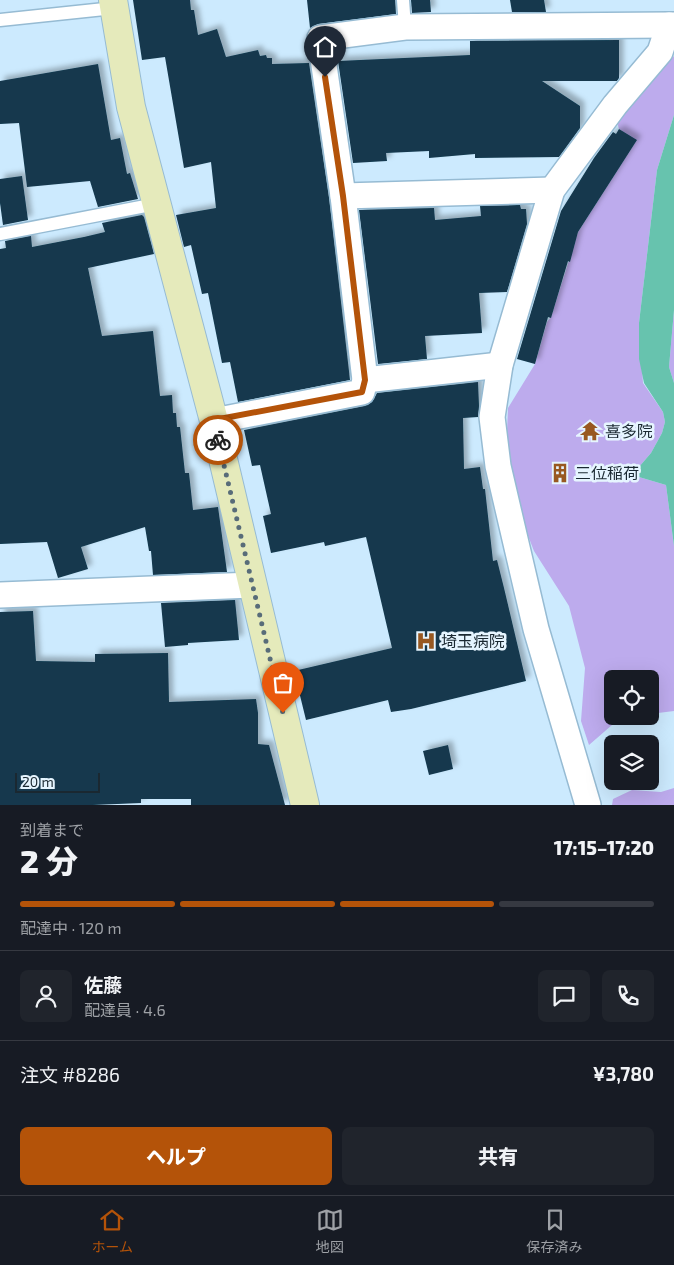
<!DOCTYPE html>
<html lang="ja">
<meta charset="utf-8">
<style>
body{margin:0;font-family:"Exo 2","Noto Sans JP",sans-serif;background:#20242c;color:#f1f3f6;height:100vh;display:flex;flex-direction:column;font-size:19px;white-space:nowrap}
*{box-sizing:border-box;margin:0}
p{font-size:16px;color:#9ea1a6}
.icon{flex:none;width:28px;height:28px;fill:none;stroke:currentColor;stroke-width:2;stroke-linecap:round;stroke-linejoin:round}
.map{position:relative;height:805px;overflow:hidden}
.side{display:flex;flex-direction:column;background:#171b24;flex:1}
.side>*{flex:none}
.fabs{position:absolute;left:604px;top:670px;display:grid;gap:10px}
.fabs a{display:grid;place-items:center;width:55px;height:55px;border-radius:8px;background:#171b24;box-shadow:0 5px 20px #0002;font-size:25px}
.scale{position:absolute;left:15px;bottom:12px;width:85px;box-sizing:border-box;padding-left:5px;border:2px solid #1a2831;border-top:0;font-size:14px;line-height:18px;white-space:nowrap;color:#1a2831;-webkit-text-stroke:4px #e6f5ff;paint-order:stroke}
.pin{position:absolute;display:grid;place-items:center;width:42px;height:42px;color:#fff;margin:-51px -21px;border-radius:50% 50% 50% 0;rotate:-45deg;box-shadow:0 0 5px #0007}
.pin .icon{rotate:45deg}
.courier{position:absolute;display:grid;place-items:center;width:50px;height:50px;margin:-25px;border:4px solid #b45309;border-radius:50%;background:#fff;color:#222;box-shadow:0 1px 6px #0007}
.head em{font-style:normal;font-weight:800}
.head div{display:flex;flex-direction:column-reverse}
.head{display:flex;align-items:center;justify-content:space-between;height:85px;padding:0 20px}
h1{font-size:32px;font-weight:800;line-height:38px}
.bar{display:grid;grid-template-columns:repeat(4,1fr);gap:8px 5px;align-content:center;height:60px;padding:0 20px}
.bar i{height:6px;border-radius:4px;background:#363941}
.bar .on{background:#b45309}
.bar p{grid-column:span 4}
.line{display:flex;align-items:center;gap:12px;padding:0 20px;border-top:1px solid #363941}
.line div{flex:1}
.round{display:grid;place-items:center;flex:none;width:52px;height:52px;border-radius:8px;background:#20242c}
.action{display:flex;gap:10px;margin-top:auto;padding:10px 20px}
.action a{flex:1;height:58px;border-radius:8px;background:#b45309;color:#fff;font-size:20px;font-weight:800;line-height:58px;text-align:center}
.action a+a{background:#20242c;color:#f1f3f6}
.menu{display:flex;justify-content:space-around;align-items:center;height:70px;border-top:1px solid #363941;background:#171b24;font-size:14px;color:#9ea1a6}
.menu a{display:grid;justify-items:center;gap:2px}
.menu .on{color:#b45309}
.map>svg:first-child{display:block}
</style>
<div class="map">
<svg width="674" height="805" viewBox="0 0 674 805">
<defs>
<filter id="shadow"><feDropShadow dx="4.5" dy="-4.5" stdDeviation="2.5" flood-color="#0004"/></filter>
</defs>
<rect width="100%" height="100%" fill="#cceafe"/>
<g fill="#bdabed">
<path d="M 674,56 L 674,115 L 657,170 L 639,323 L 643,383 L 663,412 L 665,422 L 662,433 L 651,453 L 639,467 L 639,477 L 666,485 L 674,546 L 674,711 L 650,714 L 650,679 L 612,679 L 612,716 L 641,716 L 612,725 L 589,745 L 581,721 L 585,668 L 569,606 L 534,551 L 525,528 L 506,454 L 508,408 L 535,364 L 547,322 L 551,317 L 578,232 L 636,141 L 619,129 L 617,122 L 640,90 Z"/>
<path d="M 674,310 L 674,383 L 669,367 Z"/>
<path d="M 674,788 L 674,805 L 612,805 L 613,799 L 632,790 L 661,792 Z"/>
</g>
<path fill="#67c3ae" d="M 674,115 L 674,310 L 669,367 L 674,383 L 674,546 L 666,485 L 639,477 L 639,467 L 651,453 L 662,433 L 665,422 L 663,412 L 644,383 L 639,359 L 639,323 L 657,170 Z"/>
<g fill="#13394e" filter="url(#shadow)">
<path d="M 133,0 L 190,0 L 191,10 L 194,10 L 198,35 L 217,29 L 226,57 L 258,50 L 260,56 L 266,55 L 267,58 L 272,58 L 272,64 L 309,63 L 329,198 L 350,380 L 238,402 L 230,362 L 222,363 L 208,293 L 202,294 L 191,245 L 184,247 L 176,215 L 216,208 L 211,162 L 184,168 L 165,57 L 142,60 Z"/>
<path d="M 307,0 L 395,0 L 396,14 L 318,24 L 310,28 Z"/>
<path d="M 411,0 L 430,0 L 431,12 L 412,13 Z"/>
<path d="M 510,0 L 544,0 L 546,12 L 512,12 Z"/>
<path d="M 619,40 L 619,78 L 617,81 L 542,81 L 580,106 L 580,128 L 559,157 L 475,158 L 475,154 L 429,158 L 429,151 L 386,153 L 387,161 L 353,163 L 338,61 L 470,55 L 470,41 Z"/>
<path d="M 98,64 L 111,140 L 120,138 L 127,174 L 130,173 L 138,199 L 98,207 L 90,181 L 27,187 L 19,123 L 0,124 L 0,81 Z"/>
<path d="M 619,129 L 637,140 L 578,232 L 570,262 L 568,261 L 551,318 L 548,317 L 535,364 L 517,359 L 561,211 L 594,158 L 613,132 L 616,134 Z"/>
<path d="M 22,176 L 28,220 L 3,225 L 0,203 L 0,179 Z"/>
<path d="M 520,205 L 521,209 L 526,209 L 527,224 L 507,292 L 479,293 L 482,333 L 425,336 L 427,359 L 378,364 L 359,210 L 434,208 L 435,220 L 481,216 L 480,206 Z"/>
<path d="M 142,215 L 144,217 L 154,254 L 88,268 L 102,336 L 153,331 L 160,396 L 172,395 L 173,413 L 176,413 L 177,427 L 180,427 L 185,473 L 189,473 L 193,510 L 218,507 L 227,572 L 153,575 L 151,551 L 149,551 L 145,527 L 81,547 L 88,569 L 58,578 L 47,542 L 0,544 L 0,249 L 6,248 L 5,241 L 31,236 L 32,247 L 84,237 L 105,232 L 102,223 Z"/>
<path d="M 478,382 L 479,406 L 478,417 L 463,418 L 464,469 L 480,467 L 483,489 L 485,489 L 493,561 L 497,560 L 504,588 L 526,681 L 411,709 L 391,712 L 388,700 L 306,720 L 294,671 L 392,648 L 366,537 L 325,546 L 324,542 L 271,553 L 263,516 L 271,514 L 260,465 L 252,466 L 244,430 L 365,406 L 372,402 L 377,393 Z"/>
<path d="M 235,600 L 239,640 L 188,643 L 188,645 L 165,647 L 161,603 Z"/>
<path d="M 33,611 L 36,661 L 95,662 L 95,654 L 168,653 L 169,702 L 256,699 L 258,713 L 258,744 L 269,745 L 285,805 L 191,805 L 191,799 L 141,799 L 141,803 L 93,805 L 0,805 L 0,612 Z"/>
<path d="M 448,745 L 453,769 L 429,775 L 423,751 Z"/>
</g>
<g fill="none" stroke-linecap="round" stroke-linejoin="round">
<defs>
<g id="lane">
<path d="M 403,0 L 405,27"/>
<path d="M 0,20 L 114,8"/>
<path d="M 0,234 L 156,204"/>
</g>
<g id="street">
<path d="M 343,196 L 552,190"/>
<path d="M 365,380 L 500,365"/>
<path d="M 214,421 L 362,392 L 365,380 L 343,196 L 320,38 L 405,27 L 669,25"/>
<path d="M 0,595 L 252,585"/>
<path d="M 588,805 L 536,629 L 498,466 L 492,417 L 500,365 L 552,190 L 615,105 L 660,52 L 669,25 L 674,25"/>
</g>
<path id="secondary" d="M 113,0 L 131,107 L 214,421 L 305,805"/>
</defs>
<use href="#lane" stroke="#96bbd3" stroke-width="15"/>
<use href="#street" stroke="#96bbd3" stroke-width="28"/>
<use href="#secondary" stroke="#96bbd3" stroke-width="30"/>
<use href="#lane" stroke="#fff" stroke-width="12"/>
<use href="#street" stroke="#fff" stroke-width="25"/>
<use href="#secondary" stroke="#e5eabb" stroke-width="28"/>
</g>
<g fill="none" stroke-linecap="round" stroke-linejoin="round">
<path stroke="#586c79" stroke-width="5" stroke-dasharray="0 9" d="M 218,440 L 283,713"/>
<path stroke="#b45309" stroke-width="6" d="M 218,440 L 214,420 L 362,392 L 365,380 L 343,196 L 325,77"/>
</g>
<defs>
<symbol id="temple-bare" viewBox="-9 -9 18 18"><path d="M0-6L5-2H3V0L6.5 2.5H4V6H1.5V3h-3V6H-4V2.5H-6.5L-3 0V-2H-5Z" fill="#985821" stroke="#e6f5ff" stroke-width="2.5" paint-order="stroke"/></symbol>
<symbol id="building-bare" viewBox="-9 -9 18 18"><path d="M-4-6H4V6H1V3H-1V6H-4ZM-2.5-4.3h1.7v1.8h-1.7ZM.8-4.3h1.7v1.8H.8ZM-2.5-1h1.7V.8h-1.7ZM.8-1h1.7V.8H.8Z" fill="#985821" stroke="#e6f5ff" stroke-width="2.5" paint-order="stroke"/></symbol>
<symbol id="hospital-bare" viewBox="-9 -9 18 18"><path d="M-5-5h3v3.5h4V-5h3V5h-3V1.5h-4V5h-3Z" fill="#985821" stroke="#e6f5ff" stroke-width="2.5" paint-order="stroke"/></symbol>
</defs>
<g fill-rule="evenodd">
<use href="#temple-bare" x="576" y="417" width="28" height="28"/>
<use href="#building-bare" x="546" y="459" width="28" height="28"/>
<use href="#hospital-bare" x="412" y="627" width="28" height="28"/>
</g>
<g text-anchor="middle" stroke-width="5" stroke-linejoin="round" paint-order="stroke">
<g font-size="16" fill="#1a2831" stroke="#e6f5ff" text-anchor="start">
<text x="605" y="437">喜多院</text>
<text x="575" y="479">三位稲荷</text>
<text x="441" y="647">埼玉病院</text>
</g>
</g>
</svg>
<div class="fabs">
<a><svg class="icon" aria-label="locate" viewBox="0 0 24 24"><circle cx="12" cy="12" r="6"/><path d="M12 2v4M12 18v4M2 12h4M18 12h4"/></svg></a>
<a><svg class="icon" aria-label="layers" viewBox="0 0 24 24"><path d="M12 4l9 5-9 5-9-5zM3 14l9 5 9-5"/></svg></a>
</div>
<div class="scale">20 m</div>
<div class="pin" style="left:283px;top:713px;background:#ea580c"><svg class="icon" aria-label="bag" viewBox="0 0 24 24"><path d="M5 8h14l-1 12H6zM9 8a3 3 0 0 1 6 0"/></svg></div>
<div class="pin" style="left:325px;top:77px;background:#1f2937"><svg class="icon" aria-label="home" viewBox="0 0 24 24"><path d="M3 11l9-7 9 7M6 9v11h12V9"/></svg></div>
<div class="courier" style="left:218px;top:440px"><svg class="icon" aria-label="bike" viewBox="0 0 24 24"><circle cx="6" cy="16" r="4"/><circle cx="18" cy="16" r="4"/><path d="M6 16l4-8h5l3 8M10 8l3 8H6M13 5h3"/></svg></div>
</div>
<section class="side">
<div class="head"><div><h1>2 分</h1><p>到着まで</p></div><em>17:15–17:20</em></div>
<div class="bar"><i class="on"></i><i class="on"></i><i class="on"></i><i></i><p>配達中 · 120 m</p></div>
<div class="line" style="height:90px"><a class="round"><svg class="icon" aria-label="person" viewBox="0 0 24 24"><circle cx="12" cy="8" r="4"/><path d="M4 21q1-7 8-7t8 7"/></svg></a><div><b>佐藤</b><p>配達員 · 4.6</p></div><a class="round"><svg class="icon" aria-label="chat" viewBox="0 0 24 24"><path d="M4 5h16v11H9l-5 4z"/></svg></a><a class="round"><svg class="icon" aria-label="phone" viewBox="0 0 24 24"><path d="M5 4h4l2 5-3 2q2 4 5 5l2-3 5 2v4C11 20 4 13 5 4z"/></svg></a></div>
<div class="line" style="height:65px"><div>注文 #8286</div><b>¥3,780</b></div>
<div class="action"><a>ヘルプ</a><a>共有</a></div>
</section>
<nav class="menu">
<a class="on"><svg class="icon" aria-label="home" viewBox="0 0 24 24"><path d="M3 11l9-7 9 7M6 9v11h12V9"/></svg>ホーム</a>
<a><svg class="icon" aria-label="map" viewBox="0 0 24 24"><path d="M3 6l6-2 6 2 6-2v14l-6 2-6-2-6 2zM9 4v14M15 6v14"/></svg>地図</a>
<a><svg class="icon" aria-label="saved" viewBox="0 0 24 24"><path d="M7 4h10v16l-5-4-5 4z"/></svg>保存済み</a>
</nav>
